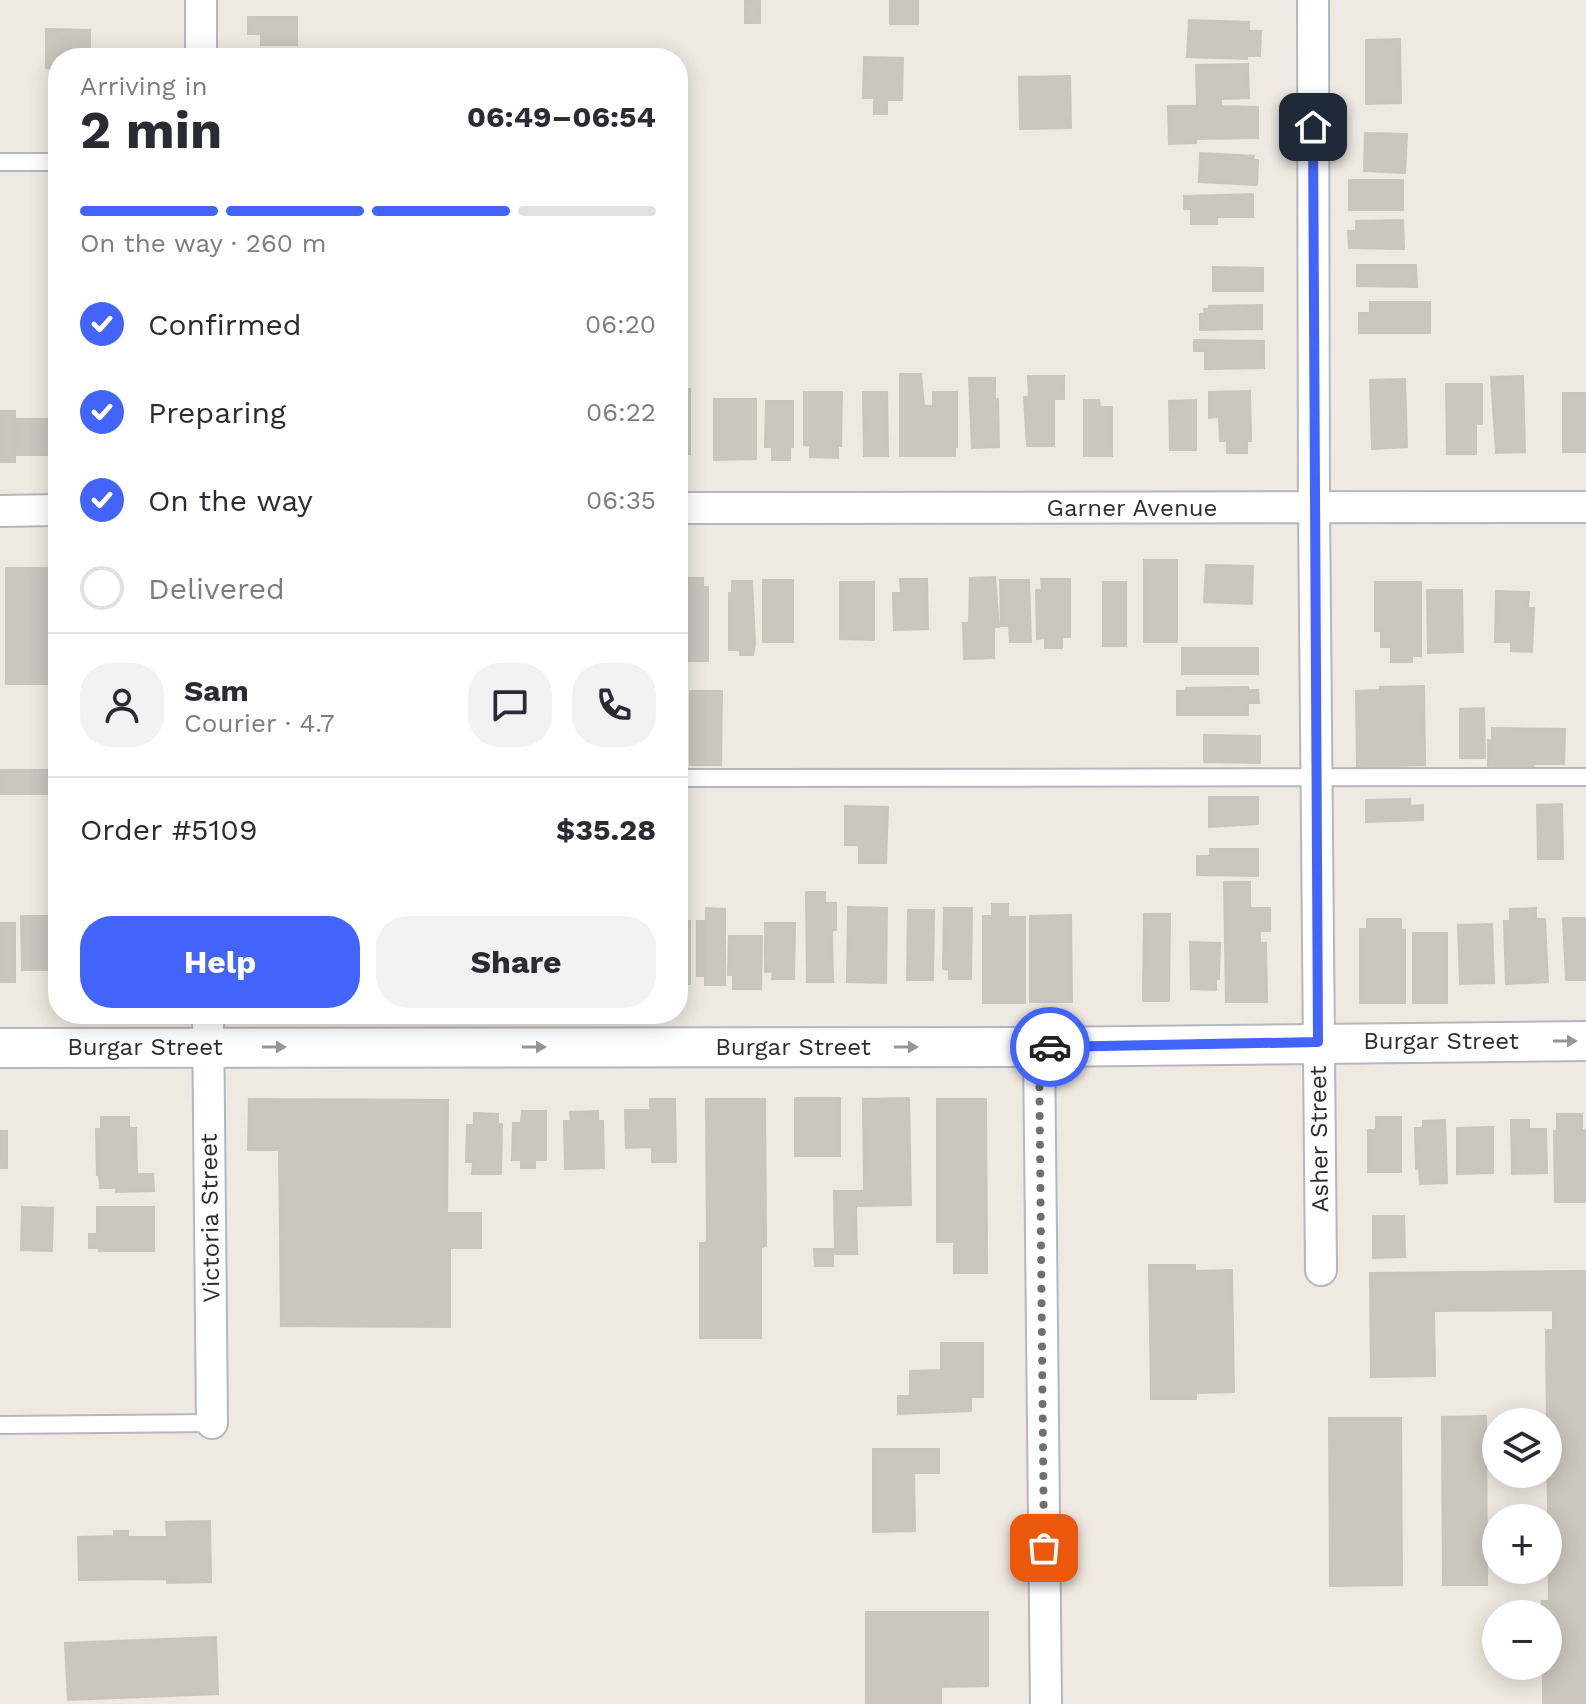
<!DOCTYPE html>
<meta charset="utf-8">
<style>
body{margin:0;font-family:"Work Sans",sans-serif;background:#f2f2f3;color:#2b2b33;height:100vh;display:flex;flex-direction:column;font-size:30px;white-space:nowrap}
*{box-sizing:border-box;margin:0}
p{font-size:26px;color:#7c7c81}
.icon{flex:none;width:44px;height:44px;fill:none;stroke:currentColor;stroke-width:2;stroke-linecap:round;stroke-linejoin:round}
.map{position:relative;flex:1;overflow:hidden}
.panel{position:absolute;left:48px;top:48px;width:640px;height:976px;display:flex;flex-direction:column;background:#fff;border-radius:32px;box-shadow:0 4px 20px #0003}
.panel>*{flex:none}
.buttons{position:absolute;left:1482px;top:1408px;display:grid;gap:16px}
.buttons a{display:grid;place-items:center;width:80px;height:80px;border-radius:50%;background:#fff;box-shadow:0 4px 20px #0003;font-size:40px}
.pin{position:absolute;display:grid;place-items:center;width:68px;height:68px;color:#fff;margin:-34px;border-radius:16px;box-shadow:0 4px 12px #0006}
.courier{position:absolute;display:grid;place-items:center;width:80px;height:80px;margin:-40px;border:6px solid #4264fb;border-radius:50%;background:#fff;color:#222;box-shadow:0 2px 10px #0007}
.headline em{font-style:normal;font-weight:700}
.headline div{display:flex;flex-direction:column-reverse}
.headline{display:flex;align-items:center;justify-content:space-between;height:136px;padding:0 32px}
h1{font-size:52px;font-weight:700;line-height:60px}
.bar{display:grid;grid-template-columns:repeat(4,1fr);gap:12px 8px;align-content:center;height:96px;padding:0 32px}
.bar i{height:10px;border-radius:6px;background:#e1e1e2}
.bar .selected{background:#4264fb}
.bar p{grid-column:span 4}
.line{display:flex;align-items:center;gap:20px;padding:0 32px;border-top:2px solid #e1e1e2}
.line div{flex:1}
.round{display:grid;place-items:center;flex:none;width:84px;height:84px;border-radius:32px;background:#f2f2f3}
ol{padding:0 32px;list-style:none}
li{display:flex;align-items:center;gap:24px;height:88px}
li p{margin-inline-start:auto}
li .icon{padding:8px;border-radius:50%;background:#4264fb;color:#fff;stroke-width:4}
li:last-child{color:#7c7c81}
li i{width:44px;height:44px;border:4px solid #e1e1e2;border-radius:50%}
.primary-button{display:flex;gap:16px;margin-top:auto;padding:16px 32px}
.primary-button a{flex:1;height:92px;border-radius:32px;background:#4264fb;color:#fff;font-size:32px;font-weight:700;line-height:92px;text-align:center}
.primary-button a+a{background:#f2f2f3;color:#2b2b33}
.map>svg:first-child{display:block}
</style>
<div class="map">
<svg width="1586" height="1704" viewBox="0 0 1586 1704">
<rect width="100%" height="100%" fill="#efe9e1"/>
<g fill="#cbc7bf" stroke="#cbc5ba" stroke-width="2">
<rect x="745" y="0" width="15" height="23"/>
<rect x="890" y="0" width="28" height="24"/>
<path d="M 248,17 L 297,17 L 297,45 L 261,45 L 261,34 L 248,34 Z"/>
<path d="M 1189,20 L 1249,22 L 1249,31 L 1261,31 L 1260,56 L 1247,56 L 1247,59 L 1187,57 Z"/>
<path d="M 46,29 L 90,30 L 90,58 L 58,58 L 58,69 L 46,68 Z"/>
<path d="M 1400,39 L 1401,103 L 1366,104 L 1366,40 Z"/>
<path d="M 864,57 L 903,58 L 902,100 L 887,100 L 887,114 L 874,114 L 874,98 L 863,98 Z"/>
<path d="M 1248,64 L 1249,98 L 1221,99 L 1221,106 L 1258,107 L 1258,138 L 1196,139 L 1196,143 L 1169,144 L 1168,106 L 1197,106 L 1196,65 Z"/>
<path d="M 1070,76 L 1071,128 L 1020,129 L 1019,77 Z"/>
<path d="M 1365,133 L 1407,134 L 1405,173 L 1364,171 Z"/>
<path d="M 1200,153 L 1254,156 L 1253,160 L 1258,160 L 1257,185 L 1199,182 Z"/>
<rect x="1349" y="180" width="54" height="30"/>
<path d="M 1253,194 L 1253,217 L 1217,217 L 1217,224 L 1191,224 L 1191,209 L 1184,209 L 1184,196 Z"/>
<path d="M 1403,220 L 1404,249 L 1349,248 L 1348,231 L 1356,231 L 1356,221 Z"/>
<path d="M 1357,265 L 1416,265 L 1417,287 L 1357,286 Z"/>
<path d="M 1213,267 L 1263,268 L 1263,291 L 1213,291 Z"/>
<path d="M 1370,302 L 1430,302 L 1430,333 L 1359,333 L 1359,313 L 1370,313 Z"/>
<path d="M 1262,305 L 1262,329 L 1200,330 L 1200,314 L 1205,314 L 1204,309 L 1209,309 L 1209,306 Z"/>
<path d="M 1194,340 L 1264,341 L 1264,368 L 1205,369 L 1205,351 L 1194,351 Z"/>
<path d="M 900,374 L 921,374 L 924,406 L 933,406 L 933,392 L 957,392 L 957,447 L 955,447 L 955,456 L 900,456 Z"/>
<path d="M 1028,376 L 1064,376 L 1064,399 L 1054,399 L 1054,446 L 1027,446 L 1024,397 L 1029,397 Z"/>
<path d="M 1523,376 L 1525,452 L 1496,453 L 1491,377 Z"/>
<path d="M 969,378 L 995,378 L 995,399 L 998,399 L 999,447 L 972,448 Z"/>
<path d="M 1405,379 L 1407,447 L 1372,449 L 1370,380 Z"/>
<path d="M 1446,384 L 1482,384 L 1482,424 L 1476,424 L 1476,454 L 1447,454 Z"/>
<rect x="678" y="389" width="12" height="65"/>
<path d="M 1250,391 L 1251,441 L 1247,441 L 1247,453 L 1227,453 L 1227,441 L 1220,441 L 1219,417 L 1209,418 L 1209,392 Z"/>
<path d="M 804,392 L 842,392 L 841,446 L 838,446 L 838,458 L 810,457 L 810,446 L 804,445 Z"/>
<path d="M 863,392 L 887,392 L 888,456 L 864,456 Z"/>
<rect x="1563" y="393" width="23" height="59"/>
<path d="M 714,399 L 756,399 L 756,459 L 714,460 Z"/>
<path d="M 1084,400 L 1099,400 L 1100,407 L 1112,407 L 1112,456 L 1084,456 Z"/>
<path d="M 1196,400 L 1196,450 L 1170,450 L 1169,401 Z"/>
<path d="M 766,401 L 793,401 L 793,447 L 790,447 L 790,460 L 772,460 L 772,447 L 765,447 Z"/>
<rect x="0" y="411" width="15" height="51"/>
<rect x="16" y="419" width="42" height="36"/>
<rect x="1144" y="560" width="33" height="82"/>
<path d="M 1206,565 L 1253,566 L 1252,604 L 1204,602 Z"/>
<rect x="6" y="568" width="52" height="116"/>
<path d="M 995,577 L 999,627 L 994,627 L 994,658 L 964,659 L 963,623 L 969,623 L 970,578 Z"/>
<path d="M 678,578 L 703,578 L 703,587 L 708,587 L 708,661 L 678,661 Z"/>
<path d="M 900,579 L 927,579 L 928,629 L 894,630 L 893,593 L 901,593 Z"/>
<path d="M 1041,579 L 1070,579 L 1070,637 L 1062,637 L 1062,648 L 1045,648 L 1045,638 L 1037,639 L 1036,590 L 1042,590 Z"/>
<rect x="763" y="580" width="30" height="62"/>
<path d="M 1000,580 L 1029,580 L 1031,642 L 1010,642 L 1009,626 L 1001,626 Z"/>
<path d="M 732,581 L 752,581 L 755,644 L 753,655 L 740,655 L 740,650 L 729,650 L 729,593 L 732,593 Z"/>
<path d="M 840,582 L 874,582 L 874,640 L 840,639 Z"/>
<rect x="1103" y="582" width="23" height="64"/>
<path d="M 1375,582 L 1421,582 L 1421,656 L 1412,656 L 1412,662 L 1391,662 L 1391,647 L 1381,647 L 1381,631 L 1375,631 Z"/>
<path d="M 1427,590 L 1462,590 L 1463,652 L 1428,653 Z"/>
<path d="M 1496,591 L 1529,592 L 1528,608 L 1534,608 L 1532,652 L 1511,651 L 1511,642 L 1495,642 Z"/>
<rect x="1182" y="648" width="76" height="26"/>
<path d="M 1424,686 L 1425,765 L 1357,767 L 1356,691 L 1380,690 L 1380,687 Z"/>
<path d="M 1248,687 L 1248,690 L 1258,690 L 1259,703 L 1248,703 L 1248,715 L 1177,715 L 1177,691 L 1186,691 L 1186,688 Z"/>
<path d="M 690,691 L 722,691 L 721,765 L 690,765 Z"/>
<path d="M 1484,708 L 1485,758 L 1460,758 L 1460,709 Z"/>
<path d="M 1492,728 L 1565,729 L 1564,764 L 1533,764 L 1533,768 L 1488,768 L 1488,740 L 1492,740 Z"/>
<path d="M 1204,735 L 1260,736 L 1260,763 L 1204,762 Z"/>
<rect x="0" y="770" width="58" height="24"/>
<path d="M 1209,797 L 1258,797 L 1258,824 L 1209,827 Z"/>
<path d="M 1410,799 L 1410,806 L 1423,805 L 1423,820 L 1366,822 L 1366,800 Z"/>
<path d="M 1562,804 L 1563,859 L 1538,859 L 1537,805 Z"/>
<path d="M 845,806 L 888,807 L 886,863 L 859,863 L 859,845 L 845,845 Z"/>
<path d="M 1210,849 L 1258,849 L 1258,876 L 1197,875 L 1197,856 L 1210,856 Z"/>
<path d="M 1224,882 L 1250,882 L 1250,908 L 1270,908 L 1270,931 L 1260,931 L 1260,943 L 1266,943 L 1267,1002 L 1226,1002 Z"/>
<path d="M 806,892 L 825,892 L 825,903 L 836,903 L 836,930 L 832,930 L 833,982 L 807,982 Z"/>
<path d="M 992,904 L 1008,904 L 1008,917 L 1025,917 L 1025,1003 L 983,1003 L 983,916 L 992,916 Z"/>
<path d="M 848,907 L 887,908 L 886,983 L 847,982 Z"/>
<path d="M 706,908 L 725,909 L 725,985 L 705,985 L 705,976 L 697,976 L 697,921 L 706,921 Z"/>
<path d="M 944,908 L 972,908 L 971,979 L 949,979 L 949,970 L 943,969 Z"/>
<path d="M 1536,908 L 1536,919 L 1545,919 L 1548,982 L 1506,984 L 1504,921 L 1510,921 L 1510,909 Z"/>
<path d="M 908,910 L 934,910 L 933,980 L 907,980 Z"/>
<path d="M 1144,914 L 1170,914 L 1169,1001 L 1143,1001 Z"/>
<path d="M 1071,915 L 1072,1002 L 1030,1002 L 1030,916 Z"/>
<path d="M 21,916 L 58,916 L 56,970 L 22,970 Z"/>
<path d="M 1563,918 L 1586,918 L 1586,980 L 1566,980 Z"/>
<path d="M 1367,919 L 1401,919 L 1401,930 L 1405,930 L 1405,1003 L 1360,1003 L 1360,929 L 1367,929 Z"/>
<rect x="678" y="921" width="12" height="63"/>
<rect x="0" y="923" width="15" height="59"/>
<path d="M 765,923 L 795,923 L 794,979 L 772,979 L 773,972 L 765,972 Z"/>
<path d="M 1492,924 L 1494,983 L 1460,984 L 1458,925 Z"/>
<rect x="1413" y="933" width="34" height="70"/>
<path d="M 729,936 L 762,936 L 761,989 L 733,989 L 733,975 L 728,975 Z"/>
<path d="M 1190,942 L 1220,943 L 1219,979 L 1216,979 L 1216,990 L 1191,989 Z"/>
<rect x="795" y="1098" width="45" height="58"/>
<path d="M 909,1098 L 911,1205 L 856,1206 L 857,1254 L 833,1254 L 833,1266 L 815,1266 L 814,1249 L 835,1249 L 834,1191 L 864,1191 L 863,1099 Z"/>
<path d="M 249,1099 L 448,1100 L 447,1213 L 481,1213 L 481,1248 L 450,1248 L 450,1327 L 281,1326 L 279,1150 L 248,1150 Z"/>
<path d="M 650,1099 L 675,1099 L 676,1162 L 652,1162 L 652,1147 L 626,1148 L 625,1110 L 650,1110 Z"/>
<path d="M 706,1099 L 765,1099 L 766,1246 L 761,1247 L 761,1338 L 700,1338 L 700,1243 L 707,1243 Z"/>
<path d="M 937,1099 L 986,1099 L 987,1273 L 954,1273 L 954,1242 L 937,1242 Z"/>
<path d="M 522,1111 L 546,1111 L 546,1160 L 535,1160 L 535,1168 L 521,1168 L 521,1160 L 512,1160 L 513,1123 L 521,1123 Z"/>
<path d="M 598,1111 L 598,1121 L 603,1121 L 604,1168 L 565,1169 L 564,1121 L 571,1121 L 570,1112 Z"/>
<path d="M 474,1113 L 498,1114 L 498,1124 L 502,1124 L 501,1174 L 472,1174 L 473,1162 L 466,1162 L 467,1125 L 474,1125 Z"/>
<path d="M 1557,1114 L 1582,1114 L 1582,1130 L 1586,1130 L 1586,1202 L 1555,1202 L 1554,1131 L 1557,1131 Z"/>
<path d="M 101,1117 L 129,1117 L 129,1128 L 136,1128 L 137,1174 L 153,1174 L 154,1191 L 116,1192 L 116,1188 L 100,1188 L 99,1175 L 97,1175 L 96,1129 L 101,1129 Z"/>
<path d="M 1376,1117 L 1401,1117 L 1401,1172 L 1368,1172 L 1368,1130 L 1376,1130 Z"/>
<path d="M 1445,1120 L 1447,1183 L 1420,1184 L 1419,1169 L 1416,1169 L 1415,1128 L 1423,1128 L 1423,1121 Z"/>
<path d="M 1511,1120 L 1529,1120 L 1529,1129 L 1546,1129 L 1547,1173 L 1512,1174 Z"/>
<path d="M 1493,1127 L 1493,1173 L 1457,1174 L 1457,1128 Z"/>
<rect x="0" y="1131" width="7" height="37"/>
<path d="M 22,1207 L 53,1208 L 52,1251 L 21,1250 Z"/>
<path d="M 97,1207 L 154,1207 L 154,1251 L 99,1251 L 99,1248 L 89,1248 L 89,1234 L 97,1234 Z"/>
<path d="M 1373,1216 L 1404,1216 L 1405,1257 L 1373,1258 Z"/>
<path d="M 1149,1265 L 1195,1265 L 1195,1271 L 1232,1270 L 1234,1392 L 1196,1393 L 1196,1399 L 1151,1399 Z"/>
<path d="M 1586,1271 L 1586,1704 L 1543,1704 L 1543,1666 L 1548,1666 L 1548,1614 L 1542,1614 L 1542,1601 L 1549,1601 L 1546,1330 L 1553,1330 L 1553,1310 L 1434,1311 L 1435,1376 L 1371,1377 L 1370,1273 Z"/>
<path d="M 941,1343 L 983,1343 L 983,1397 L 971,1397 L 971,1411 L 898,1414 L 898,1396 L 910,1396 L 910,1371 L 941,1370 Z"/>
<path d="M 1486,1416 L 1487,1585 L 1443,1585 L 1442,1417 Z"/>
<path d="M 1329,1418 L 1401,1418 L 1402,1585 L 1330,1586 Z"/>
<path d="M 873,1449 L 939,1449 L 939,1473 L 914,1473 L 915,1531 L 873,1532 Z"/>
<path d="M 210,1521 L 211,1582 L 167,1583 L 167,1579 L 79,1580 L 78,1537 L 114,1536 L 114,1531 L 128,1531 L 128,1537 L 167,1537 L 166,1522 Z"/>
<path d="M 866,1612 L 988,1612 L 988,1686 L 941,1687 L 941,1704 L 866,1704 Z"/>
<path d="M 216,1637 L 218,1694 L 68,1700 L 65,1643 Z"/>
</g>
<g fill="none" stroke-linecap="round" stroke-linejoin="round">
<defs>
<g id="service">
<path d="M 0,162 L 58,162"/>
<path d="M 678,778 L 1586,777"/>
<path d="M 0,1425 L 212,1423"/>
</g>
<g id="minor">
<path d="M 201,0 L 201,58"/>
<path d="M 1313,0 L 1314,507 L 1321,1270"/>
<path d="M 678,508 L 1586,507"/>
<path d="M 0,511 L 58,510"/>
<path d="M 208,1014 L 212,1423"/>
<path d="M 1039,1047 L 1046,1704"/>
</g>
<path id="tertiary" d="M 0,1048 L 1039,1047 L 1586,1041"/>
</defs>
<use href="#service" stroke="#b4b7c1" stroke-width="20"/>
<use href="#minor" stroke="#b4b7c1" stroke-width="34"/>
<use href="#tertiary" stroke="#b4b7c1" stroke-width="42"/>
<use href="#service" stroke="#fff" stroke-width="16"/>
<use href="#minor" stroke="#fff" stroke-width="30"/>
<use href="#tertiary" stroke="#fff" stroke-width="38"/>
</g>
<defs><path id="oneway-solid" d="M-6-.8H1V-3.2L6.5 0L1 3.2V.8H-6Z" transform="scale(2)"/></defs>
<g fill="#969696">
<use href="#oneway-solid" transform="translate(1565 1041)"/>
<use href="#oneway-solid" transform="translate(274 1047)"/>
<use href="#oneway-solid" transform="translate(534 1047)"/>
<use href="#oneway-solid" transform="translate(906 1047)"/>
</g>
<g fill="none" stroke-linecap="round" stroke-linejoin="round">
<path stroke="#726f6d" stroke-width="8" stroke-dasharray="0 14.4" d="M 1044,1548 L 1039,1047 L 1050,1047"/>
<path stroke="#4264fb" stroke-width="10" d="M 1050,1047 L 1318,1042 L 1313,127"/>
</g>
<g text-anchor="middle" stroke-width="6" stroke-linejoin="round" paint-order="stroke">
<g font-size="24" fill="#2e2e2e" stroke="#fff">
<text x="1132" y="516">Garner Avenue</text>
<text x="1441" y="1049">Burgar Street</text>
<text x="145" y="1055">Burgar Street</text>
<text x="793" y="1055">Burgar Street</text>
<text transform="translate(1319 1139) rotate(-91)" y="8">Asher Street</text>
<text transform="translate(210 1218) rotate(-91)" y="8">Victoria Street</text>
</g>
</g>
</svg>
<div class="buttons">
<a><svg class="icon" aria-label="layers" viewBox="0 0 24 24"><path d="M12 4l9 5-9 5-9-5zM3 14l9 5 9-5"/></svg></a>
<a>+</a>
<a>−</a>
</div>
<div class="pin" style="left:1044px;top:1548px;background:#ea580c"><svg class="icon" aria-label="bag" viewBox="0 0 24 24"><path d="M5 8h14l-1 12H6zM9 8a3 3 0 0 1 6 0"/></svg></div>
<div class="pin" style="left:1313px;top:127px;background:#1f2937"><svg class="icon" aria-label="home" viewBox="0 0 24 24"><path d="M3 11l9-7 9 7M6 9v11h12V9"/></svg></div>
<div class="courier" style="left:1050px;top:1047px"><svg class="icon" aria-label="car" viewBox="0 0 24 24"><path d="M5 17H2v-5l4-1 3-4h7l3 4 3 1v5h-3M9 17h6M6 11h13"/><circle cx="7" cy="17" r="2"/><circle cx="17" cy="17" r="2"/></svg></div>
<section class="panel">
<div class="headline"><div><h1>2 min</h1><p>Arriving in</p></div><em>06:49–06:54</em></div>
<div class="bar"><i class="selected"></i><i class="selected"></i><i class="selected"></i><i></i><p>On the way · 260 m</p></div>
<ol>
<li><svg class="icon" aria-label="check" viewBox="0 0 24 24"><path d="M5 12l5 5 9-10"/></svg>Confirmed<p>06:20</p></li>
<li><svg class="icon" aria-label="check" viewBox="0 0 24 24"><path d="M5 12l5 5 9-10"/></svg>Preparing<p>06:22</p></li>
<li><svg class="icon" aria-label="check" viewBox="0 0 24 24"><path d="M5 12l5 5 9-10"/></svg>On the way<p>06:35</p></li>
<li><i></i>Delivered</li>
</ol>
<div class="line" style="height:144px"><a class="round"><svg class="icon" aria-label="person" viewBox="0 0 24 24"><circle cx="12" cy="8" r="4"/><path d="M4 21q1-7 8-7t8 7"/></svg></a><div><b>Sam</b><p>Courier · 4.7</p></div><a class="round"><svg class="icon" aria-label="chat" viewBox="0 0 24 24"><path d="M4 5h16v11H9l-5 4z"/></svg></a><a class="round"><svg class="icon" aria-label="phone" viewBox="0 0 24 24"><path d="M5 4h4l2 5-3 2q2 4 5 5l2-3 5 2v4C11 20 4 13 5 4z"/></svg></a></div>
<div class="line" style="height:104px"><div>Order #5109</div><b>$35.28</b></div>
<div class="primary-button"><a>Help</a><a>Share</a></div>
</section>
</div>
